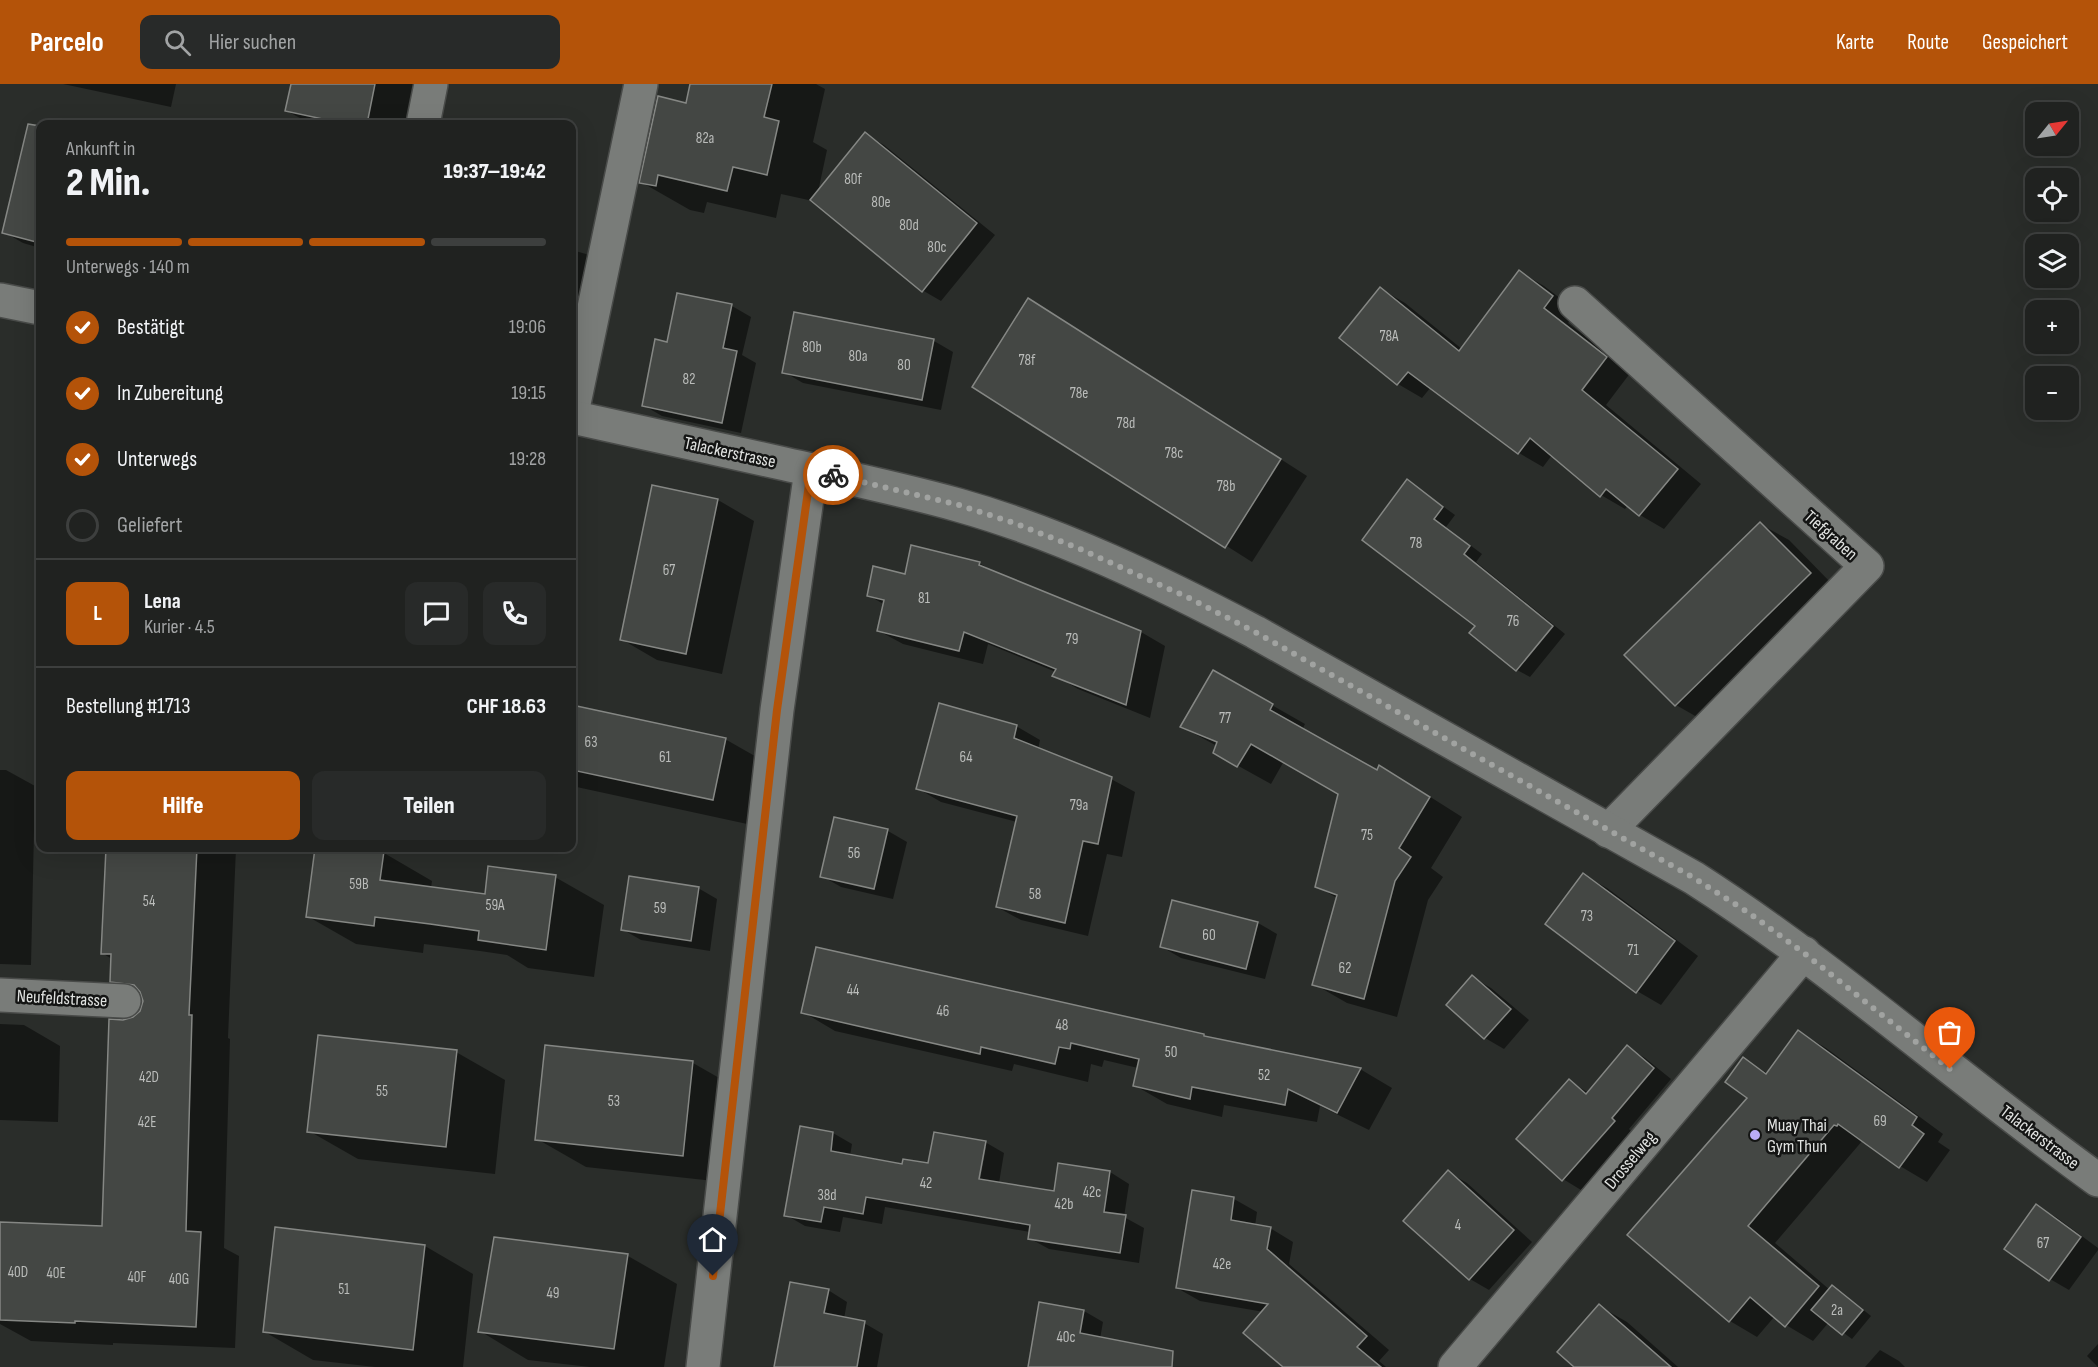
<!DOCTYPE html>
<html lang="de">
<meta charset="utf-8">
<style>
body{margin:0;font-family:"Sofia Sans Condensed",sans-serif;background:#282a29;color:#f1f3f6;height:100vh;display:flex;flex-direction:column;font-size:22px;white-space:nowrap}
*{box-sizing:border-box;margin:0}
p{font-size:20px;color:#a2a4a5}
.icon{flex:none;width:33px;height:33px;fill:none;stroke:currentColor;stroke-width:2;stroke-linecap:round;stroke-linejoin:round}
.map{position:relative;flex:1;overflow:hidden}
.panel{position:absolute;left:36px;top:36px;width:540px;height:732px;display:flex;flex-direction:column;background:#202220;border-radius:12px;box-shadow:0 6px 24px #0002,0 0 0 2px #3d3f3e}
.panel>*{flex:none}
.needle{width:39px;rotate:60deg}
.fabs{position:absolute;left:2025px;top:18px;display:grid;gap:12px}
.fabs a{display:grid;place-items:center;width:54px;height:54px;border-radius:12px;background:#202220;box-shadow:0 6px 24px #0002,0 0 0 2px #3d3f3e;font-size:30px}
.pin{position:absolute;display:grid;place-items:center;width:51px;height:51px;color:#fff;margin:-62px -26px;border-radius:50% 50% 50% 0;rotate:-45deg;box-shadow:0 0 6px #0007}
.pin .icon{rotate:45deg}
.courier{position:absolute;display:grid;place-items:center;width:60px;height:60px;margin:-30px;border:4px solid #b45309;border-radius:50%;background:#fff;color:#222;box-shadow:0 2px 8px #0007}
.head em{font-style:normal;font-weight:800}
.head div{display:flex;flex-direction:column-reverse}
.head{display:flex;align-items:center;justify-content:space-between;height:102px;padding:0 30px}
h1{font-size:39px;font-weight:800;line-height:45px}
.bar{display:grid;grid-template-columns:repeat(4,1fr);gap:9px 6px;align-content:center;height:72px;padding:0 30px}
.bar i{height:8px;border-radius:4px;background:#3d3f3e}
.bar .on{background:#b45309}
.bar p{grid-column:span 4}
.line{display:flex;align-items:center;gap:15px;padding:0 30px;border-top:2px solid #3d3f3e}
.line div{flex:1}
.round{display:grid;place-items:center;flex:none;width:63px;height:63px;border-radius:12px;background:#282a29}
ol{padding:0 30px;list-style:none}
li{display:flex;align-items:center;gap:18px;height:66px}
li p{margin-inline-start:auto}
li .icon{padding:6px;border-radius:50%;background:#b45309;color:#fff;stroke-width:4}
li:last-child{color:#a2a4a5}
li i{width:33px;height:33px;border:3px solid #3d3f3e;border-radius:50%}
.cta{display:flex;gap:12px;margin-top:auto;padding:12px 30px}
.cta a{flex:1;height:69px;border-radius:12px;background:#b45309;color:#fff;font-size:24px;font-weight:800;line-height:69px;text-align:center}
.cta a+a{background:#282a29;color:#f1f3f6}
header{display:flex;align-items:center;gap:36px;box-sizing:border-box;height:84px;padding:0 30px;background:#b45309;color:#fff}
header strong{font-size:28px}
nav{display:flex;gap:33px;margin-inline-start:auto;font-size:21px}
.search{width:420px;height:54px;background:#282a29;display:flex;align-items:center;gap:15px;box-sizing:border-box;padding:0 21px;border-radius:12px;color:#a2a4a5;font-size:22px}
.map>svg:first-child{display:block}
</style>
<header>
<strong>Parcelo</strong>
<div class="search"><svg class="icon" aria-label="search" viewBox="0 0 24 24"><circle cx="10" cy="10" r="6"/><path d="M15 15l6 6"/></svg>Hier suchen</div>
<nav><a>Karte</a><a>Route</a><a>Gespeichert</a></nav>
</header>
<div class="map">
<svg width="2098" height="1283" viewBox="0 0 2098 1283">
<rect width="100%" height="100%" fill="#2a2d2a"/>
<g fill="#0007" fill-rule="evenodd">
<path d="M 63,0 L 176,0 L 171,23 Z"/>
<path d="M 292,0 L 443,0 L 421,40 L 311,40 L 287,27 Z"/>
<path d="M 692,0 L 816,0 L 825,5 L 813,58 L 827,66 L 818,108 L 865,50 L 884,61 L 995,151 L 941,217 L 922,206 L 813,117 L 781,110 L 776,134 L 707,118 L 704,129 L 690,126 L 641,98 L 687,21 Z"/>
<path d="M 28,47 L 40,50 L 40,164 L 23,159 L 4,148 Z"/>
<path d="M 572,109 L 577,113 L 572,136 Z"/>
<path d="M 572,166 L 586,170 L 605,181 L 587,252 L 572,248 Z"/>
<path d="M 1520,188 L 1544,202 L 1577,227 L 1568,239 L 1631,288 L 1606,321 L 1701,400 L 1664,445 L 1640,431 L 1628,421 L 1625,425 L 1601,411 L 1552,371 L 1543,383 L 1519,369 L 1431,303 L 1422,314 L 1398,300 L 1341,254 L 1381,205 L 1405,219 L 1462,265 Z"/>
<path d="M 732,222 L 751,233 L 742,271 L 756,279 L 741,349 L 662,332 L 643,321 L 668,259 Z"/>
<path d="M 795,230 L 934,257 L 953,268 L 941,326 L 803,299 L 784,288 Z"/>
<path d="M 1055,231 L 1307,392 L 1252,478 L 974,302 Z"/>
<path d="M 40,288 L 40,317 L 35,314 Z"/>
<path d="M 1408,397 L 1455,431 L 1446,443 L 1482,470 L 1476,478 L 1565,550 L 1530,593 L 1517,586 L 1477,542 Z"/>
<path d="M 653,403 L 718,416 L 754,437 L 722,590 L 657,576 L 621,555 Z"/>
<path d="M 1760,440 L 1789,456 L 1838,506 L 1704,637 L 1676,621 Z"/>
<path d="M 979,479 L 1000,491 L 1141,548 L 1165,562 L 1150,634 L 1078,605 L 1054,591 L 1056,588 L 988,560 L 983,580 L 903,560 L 879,547 L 885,521 L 868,511 L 906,491 Z"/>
<path d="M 1214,588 L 1305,640 L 1302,646 L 1377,688 L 1413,702 L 1462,733 L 1431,784 L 1443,793 L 1428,816 L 1397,933 L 1347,919 L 1314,900 L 1337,814 L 1316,802 L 1340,709 L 1284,677 L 1271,700 L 1215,669 L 1217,662 L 1182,643 Z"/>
<path d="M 572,623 L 725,655 L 774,683 L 761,743 L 572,702 Z"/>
<path d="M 1016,642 L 1040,656 L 1038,665 L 1111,695 L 1135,708 L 1122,773 L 1107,770 L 1088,852 L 1021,836 L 997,823 L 1017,738 L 941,718 L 917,704 Z"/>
<path d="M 0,686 L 6,686 L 35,702 L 31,881 L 0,880 Z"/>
<path d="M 888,747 L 907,758 L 893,815 L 841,803 L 822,792 Z"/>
<path d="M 107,764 L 236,764 L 228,954 L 230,955 L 224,1164 L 239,1172 L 235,1264 L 113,1259 L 113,1261 L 31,1257 L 0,1240 L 0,1140 L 104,1144 L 111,936 L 133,935 L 141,928 L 143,915 L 112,897 L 112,875 L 102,869 Z"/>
<path d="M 317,764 L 345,764 L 384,769 L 432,797 L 431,804 L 486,812 L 555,793 L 604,821 L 594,893 L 528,884 L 507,871 L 480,867 L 424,860 L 423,869 L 356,860 L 307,832 Z"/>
<path d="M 1583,791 L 1607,804 L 1698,872 L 1661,921 L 1637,907 Z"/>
<path d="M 698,804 L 717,815 L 710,867 L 641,856 L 622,845 Z"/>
<path d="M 1258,839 L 1277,850 L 1265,895 L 1181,874 L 1162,863 Z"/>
<path d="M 1472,893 L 1491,904 L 1529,936 L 1504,965 L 1485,954 L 1449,921 Z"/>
<path d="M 803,928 L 1204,952 L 1210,955 L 1360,985 L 1392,1004 L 1369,1046 L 1320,1022 L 1317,1038 L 1224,1021 L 1222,1033 L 1167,1020 L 1134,1001 L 1138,984 L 1104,976 L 1102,983 L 1091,980 L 1088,998 L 1014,980 L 1012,987 L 835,947 Z"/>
<path d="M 0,940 L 24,941 L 60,962 L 58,1038 L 0,1036 Z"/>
<path d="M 1799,948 L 1826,964 L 1943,1050 L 1938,1058 L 1950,1066 L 1927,1098 L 1900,1082 L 1863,1056 L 1775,1159 L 1830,1206 L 1832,1203 L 1841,1208 L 1871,1232 L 1852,1255 L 1829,1238 L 1813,1257 L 1786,1241 L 1775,1232 L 1757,1253 L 1730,1237 L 1629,1151 L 1749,1013 L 1743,975 L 1769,990 Z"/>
<path d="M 546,962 L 693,979 L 742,1007 L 732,1099 L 586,1083 L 537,1055 Z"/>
<path d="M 1627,963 L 1645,974 L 1671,995 L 1629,1045 L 1632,1048 L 1581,1106 L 1563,1095 L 1569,997 L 1589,1009 Z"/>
<path d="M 456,968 L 505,996 L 495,1090 L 358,1075 L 309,1047 Z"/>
<path d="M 833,1049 L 852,1060 L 850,1072 L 903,1082 L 930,1081 L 985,1058 L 1004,1069 L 999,1099 L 1055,1109 L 1110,1088 L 1129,1100 L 1124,1133 L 1144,1144 L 1139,1179 L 1049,1165 L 1029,1154 L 1030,1148 L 885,1123 L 882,1140 L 843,1133 L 840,1148 L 805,1142 L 786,1131 ZM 983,1063 L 986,1063 L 979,1102 L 976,1102 Z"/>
<path d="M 1448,1088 L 1467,1099 L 1532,1158 L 1489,1206 L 1470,1195 Z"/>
<path d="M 1194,1107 L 1234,1115 L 1257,1128 L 1255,1142 L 1270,1144 L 1293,1158 L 1289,1180 L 1389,1266 L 1379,1277 L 1386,1283 L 1285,1283 L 1264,1228 L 1200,1217 L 1177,1204 Z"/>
<path d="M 2037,1122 L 2056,1133 L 2098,1164 L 2098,1166 L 2069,1206 L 2050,1195 Z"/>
<path d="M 495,1155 L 628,1172 L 677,1200 L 664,1283 L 590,1283 L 528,1276 L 480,1247 Z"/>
<path d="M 425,1162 L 473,1190 L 463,1283 L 375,1283 L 313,1276 L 265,1248 Z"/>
<path d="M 828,1206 L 847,1218 L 844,1235 L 864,1239 L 883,1250 L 877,1283 L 776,1283 Z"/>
<path d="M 1599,1222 L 1627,1238 L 1678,1283 L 1577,1283 Z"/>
<path d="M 1084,1227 L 1103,1238 L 1100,1255 L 1132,1283 L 1033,1283 Z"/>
<path d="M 2098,1260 L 2098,1283 L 2087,1272 Z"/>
<path d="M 1880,1266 L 1899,1277 L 1905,1283 L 1865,1283 Z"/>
</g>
<g fill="#444744" stroke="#858784" stroke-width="1.5">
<path d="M 291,0 L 375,0 L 367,40 L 346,40 L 285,27 Z"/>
<path d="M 690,0 L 772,0 L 764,33 L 779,37 L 767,91 L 733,83 L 727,107 L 658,91 L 656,102 L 639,99 L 658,12 L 686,19 Z"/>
<path d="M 28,40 L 40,42 L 40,159 L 2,149 Z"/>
<path d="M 865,48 L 977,139 L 922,208 L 810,116 Z"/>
<path d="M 1519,186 L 1553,212 L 1544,224 L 1607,273 L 1582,306 L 1678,385 L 1639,432 L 1606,405 L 1600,413 L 1530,354 L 1518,370 L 1408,288 L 1397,301 L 1339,254 L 1380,203 L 1459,267 Z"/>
<path d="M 677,209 L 732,220 L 723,264 L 737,267 L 722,339 L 642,322 L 655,255 L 667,258 Z"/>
<path d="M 1028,214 L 1281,375 L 1225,464 L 972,303 Z"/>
<path d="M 794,228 L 934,255 L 922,316 L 782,289 Z"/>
<path d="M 1407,395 L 1443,423 L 1434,435 L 1470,462 L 1464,470 L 1553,542 L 1516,587 L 1469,549 L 1475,542 L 1362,456 Z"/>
<path d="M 652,401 L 718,415 L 686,570 L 620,556 Z"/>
<path d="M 1760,438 L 1811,489 L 1675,622 L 1624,571 Z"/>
<path d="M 911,461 L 980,478 L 979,481 L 1141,547 L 1126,621 L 1052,592 L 1056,585 L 964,548 L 959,567 L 877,547 L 884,516 L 867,512 L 873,482 L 905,490 Z"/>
<path d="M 1213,586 L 1273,620 L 1270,626 L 1377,686 L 1379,681 L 1430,713 L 1399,764 L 1411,773 L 1395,797 L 1364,915 L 1312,901 L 1337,811 L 1315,803 L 1338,710 L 1251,660 L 1237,683 L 1213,669 L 1217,658 L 1180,643 Z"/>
<path d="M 939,619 L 1017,641 L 1014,654 L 1112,693 L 1098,760 L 1083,757 L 1065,839 L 996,823 L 1017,732 L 916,705 Z"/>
<path d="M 572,621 L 726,654 L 713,716 L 572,686 Z"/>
<path d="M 834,733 L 888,745 L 874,805 L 820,793 Z"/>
<path d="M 106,764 L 197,764 L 189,931 L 192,931 L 186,1147 L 201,1148 L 196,1243 L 75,1237 L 75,1239 L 0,1236 L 0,1138 L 102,1142 L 109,935 L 123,936 L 133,933 L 140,927 L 143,917 L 140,908 L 134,901 L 110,898 L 111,870 L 101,870 Z"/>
<path d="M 315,764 L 356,764 L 384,767 L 380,796 L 485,810 L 488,782 L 556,791 L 546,866 L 478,856 L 479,847 L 430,840 L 375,833 L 374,842 L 306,833 Z"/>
<path d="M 1583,789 L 1675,857 L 1636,909 L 1545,840 Z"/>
<path d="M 629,792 L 699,803 L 691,857 L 621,846 Z"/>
<path d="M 1172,816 L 1258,838 L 1246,885 L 1160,863 Z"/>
<path d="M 816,863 L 1204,950 L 1204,952 L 1361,984 L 1337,1029 L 1288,1005 L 1285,1021 L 1192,1003 L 1190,1015 L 1133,1002 L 1139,975 L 1071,959 L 1070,965 L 1059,963 L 1055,980 L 981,963 L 980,970 L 801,929 Z"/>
<path d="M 1472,891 L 1511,925 L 1484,955 L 1446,921 Z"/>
<path d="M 1798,946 L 1917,1033 L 1912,1041 L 1924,1050 L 1899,1084 L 1838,1040 L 1837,1042 L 1834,1041 L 1748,1142 L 1819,1202 L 1785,1243 L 1750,1213 L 1729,1238 L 1627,1151 L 1747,1014 L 1725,998 L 1743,973 L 1766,990 Z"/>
<path d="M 318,951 L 457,966 L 446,1063 L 307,1048 Z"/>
<path d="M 545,961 L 693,977 L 683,1072 L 535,1056 Z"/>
<path d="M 1627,961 L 1654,984 L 1612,1034 L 1615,1037 L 1562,1097 L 1516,1055 L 1569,995 L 1586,1010 Z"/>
<path d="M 800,1042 L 833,1048 L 831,1067 L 902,1080 L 903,1075 L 928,1079 L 934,1048 L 986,1057 L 979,1095 L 1054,1107 L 1058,1079 L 1110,1087 L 1104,1128 L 1126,1131 L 1120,1169 L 1028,1155 L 1030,1141 L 866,1113 L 863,1130 L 824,1123 L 821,1138 L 784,1132 Z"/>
<path d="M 1448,1086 L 1514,1146 L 1469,1196 L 1403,1137 Z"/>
<path d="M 1192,1106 L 1234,1113 L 1231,1136 L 1271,1143 L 1267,1165 L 1367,1252 L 1357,1263 L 1381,1283 L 1283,1283 L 1243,1249 L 1268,1220 L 1176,1204 Z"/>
<path d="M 2036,1120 L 2081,1153 L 2049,1197 L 2004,1165 Z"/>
<path d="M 275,1143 L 425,1161 L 413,1266 L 263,1248 Z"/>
<path d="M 494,1153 L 628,1170 L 614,1265 L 478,1248 Z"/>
<path d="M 790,1198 L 829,1205 L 824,1229 L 865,1237 L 857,1283 L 774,1283 Z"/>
<path d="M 1832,1201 L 1863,1226 L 1842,1251 L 1811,1226 Z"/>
<path d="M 1039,1218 L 1084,1226 L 1080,1249 L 1173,1267 L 1172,1283 L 1028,1283 Z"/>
<path d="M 1599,1220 L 1671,1283 L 1574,1283 L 1557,1268 Z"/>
</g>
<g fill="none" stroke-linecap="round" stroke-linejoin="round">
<defs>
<g id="minor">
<path d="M 423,40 L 431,0"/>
<path d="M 0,216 L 40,224"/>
<path d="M 1575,219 L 1867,482 L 1608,747"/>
<path d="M 572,329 L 641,0"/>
<path d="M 572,333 C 643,349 714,364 785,380 C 843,393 901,405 958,421 C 1061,450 1160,498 1255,548 L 1694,794 C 1836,885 1961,998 2098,1096"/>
<path d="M 0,911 L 124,917"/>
<path d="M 703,1283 L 777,626 L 811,386"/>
<path d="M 1455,1283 L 1804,869"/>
</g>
</defs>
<use href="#minor" stroke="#494b49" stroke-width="36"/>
<use href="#minor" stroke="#797c79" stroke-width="33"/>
</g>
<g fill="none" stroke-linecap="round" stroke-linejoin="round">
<path stroke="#a1a3a1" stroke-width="6" stroke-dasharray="0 10.8" d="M 833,391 L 959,421 L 1017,440 L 1080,465 L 1187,513 L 1255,548 L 1694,794 L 1749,829 L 1804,869 L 1950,985"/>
<path stroke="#b45309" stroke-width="8" d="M 713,1192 L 777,626 L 811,386 L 833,391"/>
</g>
<circle fill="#b9abf7" stroke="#141514" stroke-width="2" cx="1755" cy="1051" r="6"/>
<g text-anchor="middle" stroke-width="5" stroke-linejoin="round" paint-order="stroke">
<g font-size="15" fill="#babcba">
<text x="705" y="59">82a</text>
<text x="853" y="100">80f</text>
<text x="881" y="123">80e</text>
<text x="909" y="146">80d</text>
<text x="937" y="168">80c</text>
<text x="1389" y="257">78A</text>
<text x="812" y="268">80b</text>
<text x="858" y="277">80a</text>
<text x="1027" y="281">78f</text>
<text x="904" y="286">80</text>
<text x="689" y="300">82</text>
<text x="1079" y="314">78e</text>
<text x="1126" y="344">78d</text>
<text x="1174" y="374">78c</text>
<text x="1226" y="407">78b</text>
<text x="1416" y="464">78</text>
<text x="669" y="491">67</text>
<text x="924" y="519">81</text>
<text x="1513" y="542">76</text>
<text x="1072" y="560">79</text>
<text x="1225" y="639">77</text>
<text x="591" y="663">63</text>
<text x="665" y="678">61</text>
<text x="966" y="678">64</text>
<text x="1079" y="726">79a</text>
<text x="1367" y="756">75</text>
<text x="854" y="774">56</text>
<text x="359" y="805">59B</text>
<text x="1035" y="815">58</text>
<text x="149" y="822">54</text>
<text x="495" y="826">59A</text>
<text x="660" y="829">59</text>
<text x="1587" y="837">73</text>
<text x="1209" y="856">60</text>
<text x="1633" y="871">71</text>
<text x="1345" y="889">62</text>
<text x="853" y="911">44</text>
<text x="943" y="932">46</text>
<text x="1062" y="946">48</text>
<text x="1171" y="973">50</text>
<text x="1264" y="996">52</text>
<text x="149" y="998">42D</text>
<text x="382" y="1012">55</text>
<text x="614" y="1022">53</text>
<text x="1880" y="1042">69</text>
<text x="147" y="1043">42E</text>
<text x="926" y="1104">42</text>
<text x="1092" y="1113">42c</text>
<text x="827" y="1116">38d</text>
<text x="1064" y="1125">42b</text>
<text x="1458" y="1146">4</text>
<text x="2043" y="1164">67</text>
<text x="1222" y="1185">42e</text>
<text x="18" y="1193">40D</text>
<text x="56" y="1194">40E</text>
<text x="137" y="1198">40F</text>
<text x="179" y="1200">40G</text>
<text x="344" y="1210">51</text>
<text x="553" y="1214">49</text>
<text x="1837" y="1231">2a</text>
<text x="1066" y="1258">40c</text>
</g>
<g font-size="18" fill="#e1e3e1" stroke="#141514">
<text transform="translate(730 368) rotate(12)" y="6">Talackerstrasse</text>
<text transform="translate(1831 451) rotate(42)" y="6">Tiefgraben</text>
<text transform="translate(62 914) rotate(3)" y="6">Neufeldstrasse</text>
<text transform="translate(2040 1053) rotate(37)" y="6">Talackerstrasse</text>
<text transform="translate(1630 1076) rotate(-50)" y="6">Drosselweg</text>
</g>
<g font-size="18" fill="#e1e3e1" stroke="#141514" text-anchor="start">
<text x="1767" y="1047">Muay Thai<tspan x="1767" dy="21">Gym Thun</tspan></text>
</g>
</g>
</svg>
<div class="fabs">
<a><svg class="needle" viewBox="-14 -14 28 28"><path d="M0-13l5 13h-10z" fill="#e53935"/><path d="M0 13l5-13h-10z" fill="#a2a4a5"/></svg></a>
<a><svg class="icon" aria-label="locate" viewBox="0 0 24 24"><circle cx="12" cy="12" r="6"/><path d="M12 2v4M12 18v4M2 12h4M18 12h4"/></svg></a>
<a><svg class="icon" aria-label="layers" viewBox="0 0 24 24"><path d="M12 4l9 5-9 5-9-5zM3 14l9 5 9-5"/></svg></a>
<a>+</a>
<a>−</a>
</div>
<div class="pin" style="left:1950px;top:985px;background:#ea580c"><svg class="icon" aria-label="bag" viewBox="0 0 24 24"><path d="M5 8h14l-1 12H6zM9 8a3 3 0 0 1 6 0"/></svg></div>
<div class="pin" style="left:713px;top:1192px;background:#1f2937"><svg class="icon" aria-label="home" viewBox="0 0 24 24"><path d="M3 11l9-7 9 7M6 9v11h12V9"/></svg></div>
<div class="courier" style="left:833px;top:391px"><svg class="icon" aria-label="bike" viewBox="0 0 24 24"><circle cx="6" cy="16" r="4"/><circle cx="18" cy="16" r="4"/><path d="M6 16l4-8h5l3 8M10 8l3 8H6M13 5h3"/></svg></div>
<section class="panel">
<div class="head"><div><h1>2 Min.</h1><p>Ankunft in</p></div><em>19:37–19:42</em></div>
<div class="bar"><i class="on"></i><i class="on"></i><i class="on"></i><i></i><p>Unterwegs · 140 m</p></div>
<ol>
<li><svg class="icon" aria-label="check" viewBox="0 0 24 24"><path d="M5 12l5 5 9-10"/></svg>Bestätigt<p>19:06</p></li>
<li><svg class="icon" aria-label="check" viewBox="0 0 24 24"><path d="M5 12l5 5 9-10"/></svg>In Zubereitung<p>19:15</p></li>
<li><svg class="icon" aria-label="check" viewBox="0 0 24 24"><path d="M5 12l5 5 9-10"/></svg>Unterwegs<p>19:28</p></li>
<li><i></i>Geliefert</li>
</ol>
<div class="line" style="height:108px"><b class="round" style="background:#b45309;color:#fff">L</b><div><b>Lena</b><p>Kurier · 4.5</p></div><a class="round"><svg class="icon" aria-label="chat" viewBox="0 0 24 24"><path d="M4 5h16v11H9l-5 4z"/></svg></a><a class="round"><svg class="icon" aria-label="phone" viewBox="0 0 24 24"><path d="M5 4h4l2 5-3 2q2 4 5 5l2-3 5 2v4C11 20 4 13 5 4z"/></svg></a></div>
<div class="line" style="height:78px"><div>Bestellung #1713</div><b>CHF 18.63</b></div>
<div class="cta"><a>Hilfe</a><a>Teilen</a></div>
</section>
</div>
